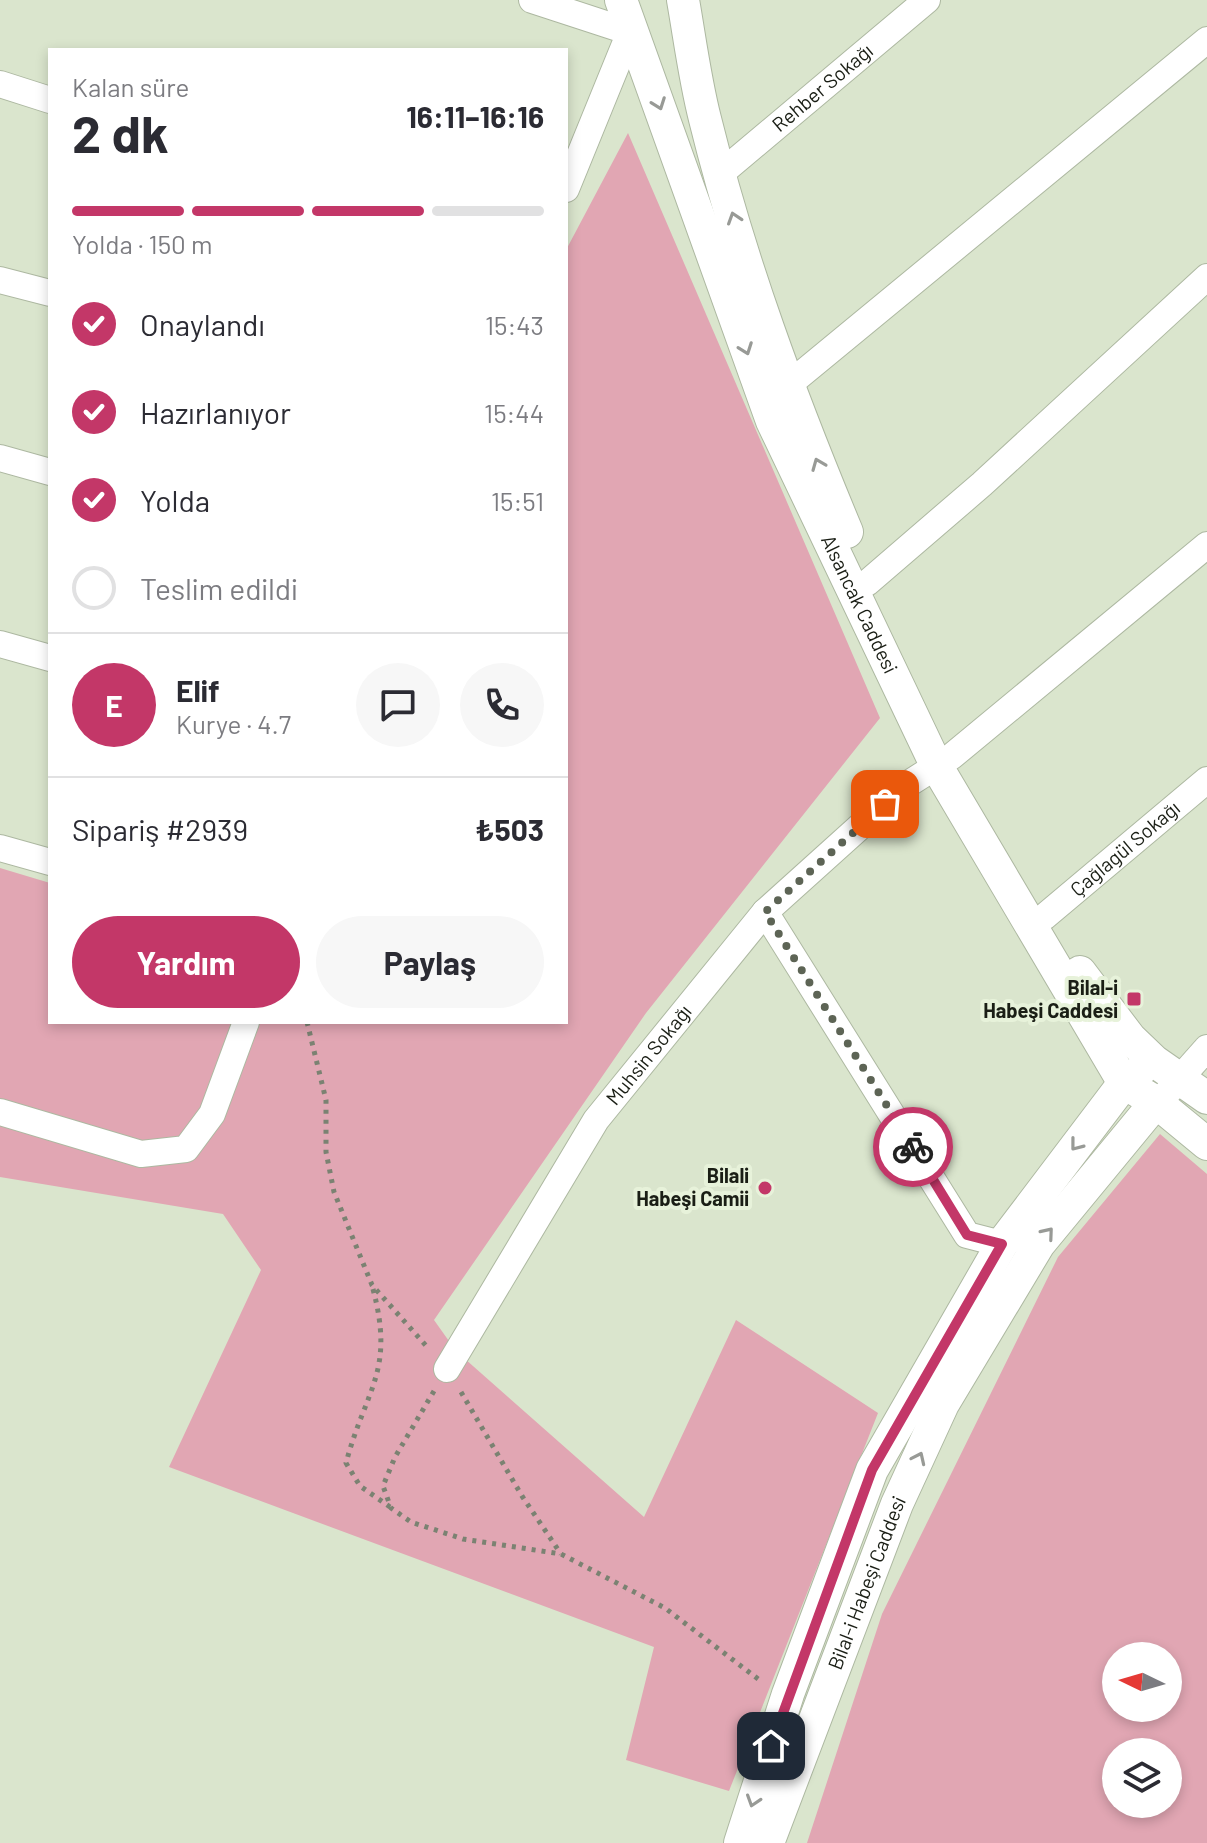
<!DOCTYPE html>
<html lang="tr">
<meta charset="utf-8">
<style>
body{margin:0;font-family:Barlow,sans-serif;background:#f7f7f7;color:#2b2b33;height:100vh;display:flex;flex-direction:column;font-size:30px;white-space:nowrap}
*{box-sizing:border-box;margin:0}
p{font-size:26px;color:#7c7c81}
.icon{flex:none;width:44px;height:44px;fill:none;stroke:currentColor;stroke-width:2;stroke-linecap:round;stroke-linejoin:round}
.map{position:relative;flex:1;overflow:hidden}
.details{position:absolute;left:48px;top:48px;width:520px;height:976px;display:flex;flex-direction:column;background:#fff;border-radius:0px;box-shadow:0 4px 12px #0003}
.details>*{flex:none}
.needle{width:52px;rotate:275deg}
.controls{position:absolute;left:1102px;top:1642px;display:grid;gap:16px}
.controls a{display:grid;place-items:center;width:80px;height:80px;border-radius:50%;background:#fff;box-shadow:0 4px 12px #0003;font-size:40px}
.pin{position:absolute;display:grid;place-items:center;width:68px;height:68px;color:#fff;margin:-34px;border-radius:16px;box-shadow:0 4px 12px #0006}
.courier{position:absolute;display:grid;place-items:center;width:80px;height:80px;margin:-40px;border:6px solid #c33768;border-radius:50%;background:#fff;color:#222;box-shadow:0 2px 10px #0007}
.overview em{font-style:normal;font-weight:700}
.overview div{display:flex;flex-direction:column-reverse}
.overview{display:flex;align-items:center;justify-content:space-between;height:136px;padding:0 24px}
h1{font-size:52px;font-weight:700;line-height:60px}
.bar{display:grid;grid-template-columns:repeat(4,1fr);gap:12px 8px;align-content:center;height:96px;padding:0 24px}
.bar i{height:10px;border-radius:6px;background:#e1e1e2}
.bar .active{background:#c33768}
.bar p{grid-column:span 4}
.line{display:flex;align-items:center;gap:20px;padding:0 24px;border-top:2px solid #e1e1e2}
.line div{flex:1}
.round{display:grid;place-items:center;flex:none;width:84px;height:84px;border-radius:42px;background:#f7f7f7}
ol{padding:0 24px;list-style:none}
li{display:flex;align-items:center;gap:24px;height:88px}
li p{margin-inline-start:auto}
li .icon{padding:8px;border-radius:50%;background:#c33768;color:#fff;stroke-width:4}
li:last-child{color:#7c7c81}
li i{width:44px;height:44px;border:4px solid #e1e1e2;border-radius:50%}
.primary-button{display:flex;gap:16px;margin-top:auto;padding:16px 24px}
.primary-button a{flex:1;height:92px;border-radius:48px;background:#c33768;color:#fff;font-size:32px;font-weight:700;line-height:92px;text-align:center}
.primary-button a+a{background:#f7f7f7;color:#2b2b33}
.map>svg:first-child{display:block}
</style>
<div class="map">
<svg width="1207" height="1843" viewBox="0 0 1207 1843">
<rect width="100%" height="100%" fill="#dae5cd"/>
<g fill="#e1a6b3" fill-rule="evenodd">
<path d="M 628,133 L 880,718 L 646,1013 L 434,1320 L 456,1351 L 644,1517 L 736,1320 L 878,1413 L 729,1791 L 626,1760 L 654,1647 L 169,1467 L 261,1270 L 223,1214 L 0,1177 L 0,868 L 50,883 L 50,1022 L 566,1022 L 566,250 Z"/>
<path d="M 1160,1134 L 1207,1174 L 1207,1843 L 807,1843 L 882,1614 L 1058,1257 ZM 1168,1656 L 1168,1708 L 1116,1708 L 1116,1656 ZM 1168,1752 L 1168,1804 L 1116,1804 L 1116,1752 Z"/>
</g>
<g fill="none" stroke-linecap="round" stroke-linejoin="round">
<defs>
<g id="minor">
<path d="M 532,0 L 630,32 L 566,189"/>
<path d="M 0,84 L 50,100"/>
<path id="s1" d="M 720,174 L 927,0"/>
<path d="M 0,280 L 50,293"/>
<path d="M 787,386 L 1207,40"/>
<path d="M 0,458 L 50,472"/>
<path d="M 867,583 L 982,484 L 1207,277"/>
<path d="M 0,644 L 50,658"/>
<path d="M 0,848 L 50,862"/>
<path d="M 765,912 L 967,1235 L 1002,1244"/>
<path id="s2" d="M 1044,917 L 1207,780"/>
<path d="M 1167,1093 L 1207,1048"/>
<path d="M 0,1112 L 141,1154 L 186,1149 L 212,1114 L 246,1022"/>
<path id="s3" d="M 447,1369 L 596,1120 L 765,912 L 905,786 L 952,756 L 1207,545"/>
</g>
<g id="tertiary">
<path id="s4" d="M 621,0 L 772,421 L 936,765 L 1124,1083 L 1156,1102 L 1207,1144"/>
<path d="M 683,0 C 690,40 695,80 705,119 C 740,261 791,398 847,532"/>
<path d="M 1080,972 L 1130,1038 L 1154,1061 L 1207,1098"/>
<path d="M 740,1843 L 788,1694 L 872,1470 L 1002,1244 L 1124,1083 L 1139,1072"/>
<path id="s5" d="M 768,1843 L 897,1504 L 943,1404 L 1039,1244 L 1156,1102"/>
</g>
</defs>
<use href="#minor" stroke="#adb8a1" stroke-width="28"/>
<use href="#tertiary" stroke="#adb8a1" stroke-width="34"/>
<g stroke="#7b8272" stroke-width="5" stroke-dasharray="4 6" stroke-linecap="butt">
<path d="M 307,1022 L 326,1100 L 326,1152 L 334,1192 L 372,1285 L 429,1349"/>
<path d="M 373,1289 C 395,1372 366,1388 346,1463 L 360,1486 L 390,1507"/>
<path d="M 434,1391 L 395,1457 L 383,1486 L 391,1508 L 411,1522 L 463,1539 L 561,1554 L 665,1608 L 762,1682"/>
<path d="M 461,1392 L 522,1496 L 561,1554"/>
</g>
<use href="#minor" stroke="#fff" stroke-width="26"/>
<use href="#tertiary" stroke="#fff" stroke-width="32"/>
</g>
<defs><path id="oneway-chevron" d="M-2-3.5L2.5 0L-2 3.5" fill="none" stroke-width="1.6" stroke-linecap="round" stroke-linejoin="round" transform="scale(2)"/></defs>
<g stroke="#989a96">
<use href="#oneway-chevron" transform="translate(659 104) rotate(70)"/>
<use href="#oneway-chevron" transform="translate(734 218) rotate(-108)"/>
<use href="#oneway-chevron" transform="translate(746 349) rotate(70)"/>
<use href="#oneway-chevron" transform="translate(818 464) rotate(-112)"/>
<use href="#oneway-chevron" transform="translate(1076 1145) rotate(128)"/>
<use href="#oneway-chevron" transform="translate(1048 1233) rotate(-50)"/>
<use href="#oneway-chevron" transform="translate(919 1458) rotate(-65)"/>
<use href="#oneway-chevron" transform="translate(753 1801) rotate(108)"/>
</g>
<g fill="none" stroke-linecap="round" stroke-linejoin="round">
<path stroke="#5d6455" stroke-width="8" stroke-dasharray="0 14.4" d="M 885,804 L 765,912 L 913,1147"/>
<path stroke="#c33768" stroke-width="10" d="M 771,1746 L 872,1470 L 1002,1244 L 967,1235 L 913,1147"/>
</g>
<g fill="#c33768" stroke="#e7f2da" stroke-width="3">
<rect x="1126" y="991" width="16" height="16" rx="4"/>
<circle cx="765" cy="1188" r="8"/>
</g>
<g text-anchor="middle" stroke-width="8" stroke-linejoin="round" paint-order="stroke">
<g font-size="20" fill="#1a1e15" stroke="#e7f2da">
<text dy="7" stroke="none"><textPath href="#s1" startOffset="134">Rehber Sokağı</textPath></text>
<text dy="7" stroke="none"><textPath href="#s4" startOffset="650">Alsancak Caddesi</textPath></text>
<text dy="7" stroke="none"><textPath href="#s2" startOffset="106">Çağlagül Sokağı</textPath></text>
<text dy="7" stroke="none"><textPath href="#s3" startOffset="374">Muhsin Sokağı</textPath></text>
<text dy="7" stroke="none"><textPath href="#s5" startOffset="278">Bilal-i Habeşi Caddesi</textPath></text>
</g>
<g font-size="20" font-weight="bold" fill="#1a1e15" stroke="#e7f2da" text-anchor="end">
<text x="1118" y="995">Bilal-i<tspan x="1118" dy="23">Habeşi Caddesi</tspan></text>
<text x="749" y="1183">Bilali<tspan x="749" dy="23">Habeşi Camii</tspan></text>
</g>
</g>
</svg>
<div class="controls">
<a><svg class="needle" viewBox="-14 -14 28 28"><path d="M0-13l5 13h-10z" fill="#e53935"/><path d="M0 13l5-13h-10z" fill="#7c7c81"/></svg></a>
<a><svg class="icon" aria-label="layers" viewBox="0 0 24 24"><path d="M12 4l9 5-9 5-9-5zM3 14l9 5 9-5"/></svg></a>
</div>
<div class="pin" style="left:885px;top:804px;background:#ea580c"><svg class="icon" aria-label="bag" viewBox="0 0 24 24"><path d="M5 8h14l-1 12H6zM9 8a3 3 0 0 1 6 0"/></svg></div>
<div class="pin" style="left:771px;top:1746px;background:#1f2937"><svg class="icon" aria-label="home" viewBox="0 0 24 24"><path d="M3 11l9-7 9 7M6 9v11h12V9"/></svg></div>
<div class="courier" style="left:913px;top:1147px"><svg class="icon" aria-label="bike" viewBox="0 0 24 24"><circle cx="6" cy="16" r="4"/><circle cx="18" cy="16" r="4"/><path d="M6 16l4-8h5l3 8M10 8l3 8H6M13 5h3"/></svg></div>
<section class="details">
<div class="overview"><div><h1>2 dk</h1><p>Kalan süre</p></div><em>16:11–16:16</em></div>
<div class="bar"><i class="active"></i><i class="active"></i><i class="active"></i><i></i><p>Yolda · 150 m</p></div>
<ol>
<li><svg class="icon" aria-label="check" viewBox="0 0 24 24"><path d="M5 12l5 5 9-10"/></svg>Onaylandı<p>15:43</p></li>
<li><svg class="icon" aria-label="check" viewBox="0 0 24 24"><path d="M5 12l5 5 9-10"/></svg>Hazırlanıyor<p>15:44</p></li>
<li><svg class="icon" aria-label="check" viewBox="0 0 24 24"><path d="M5 12l5 5 9-10"/></svg>Yolda<p>15:51</p></li>
<li><i></i>Teslim edildi</li>
</ol>
<div class="line" style="height:144px"><b class="round" style="background:#c33768;color:#fff">E</b><div><b>Elif</b><p>Kurye · 4.7</p></div><a class="round"><svg class="icon" aria-label="chat" viewBox="0 0 24 24"><path d="M4 5h16v11H9l-5 4z"/></svg></a><a class="round"><svg class="icon" aria-label="phone" viewBox="0 0 24 24"><path d="M5 4h4l2 5-3 2q2 4 5 5l2-3 5 2v4C11 20 4 13 5 4z"/></svg></a></div>
<div class="line" style="height:104px"><div>Sipariş #2939</div><b>₺503</b></div>
<div class="primary-button"><a>Yardım</a><a>Paylaş</a></div>
</section>
</div>
